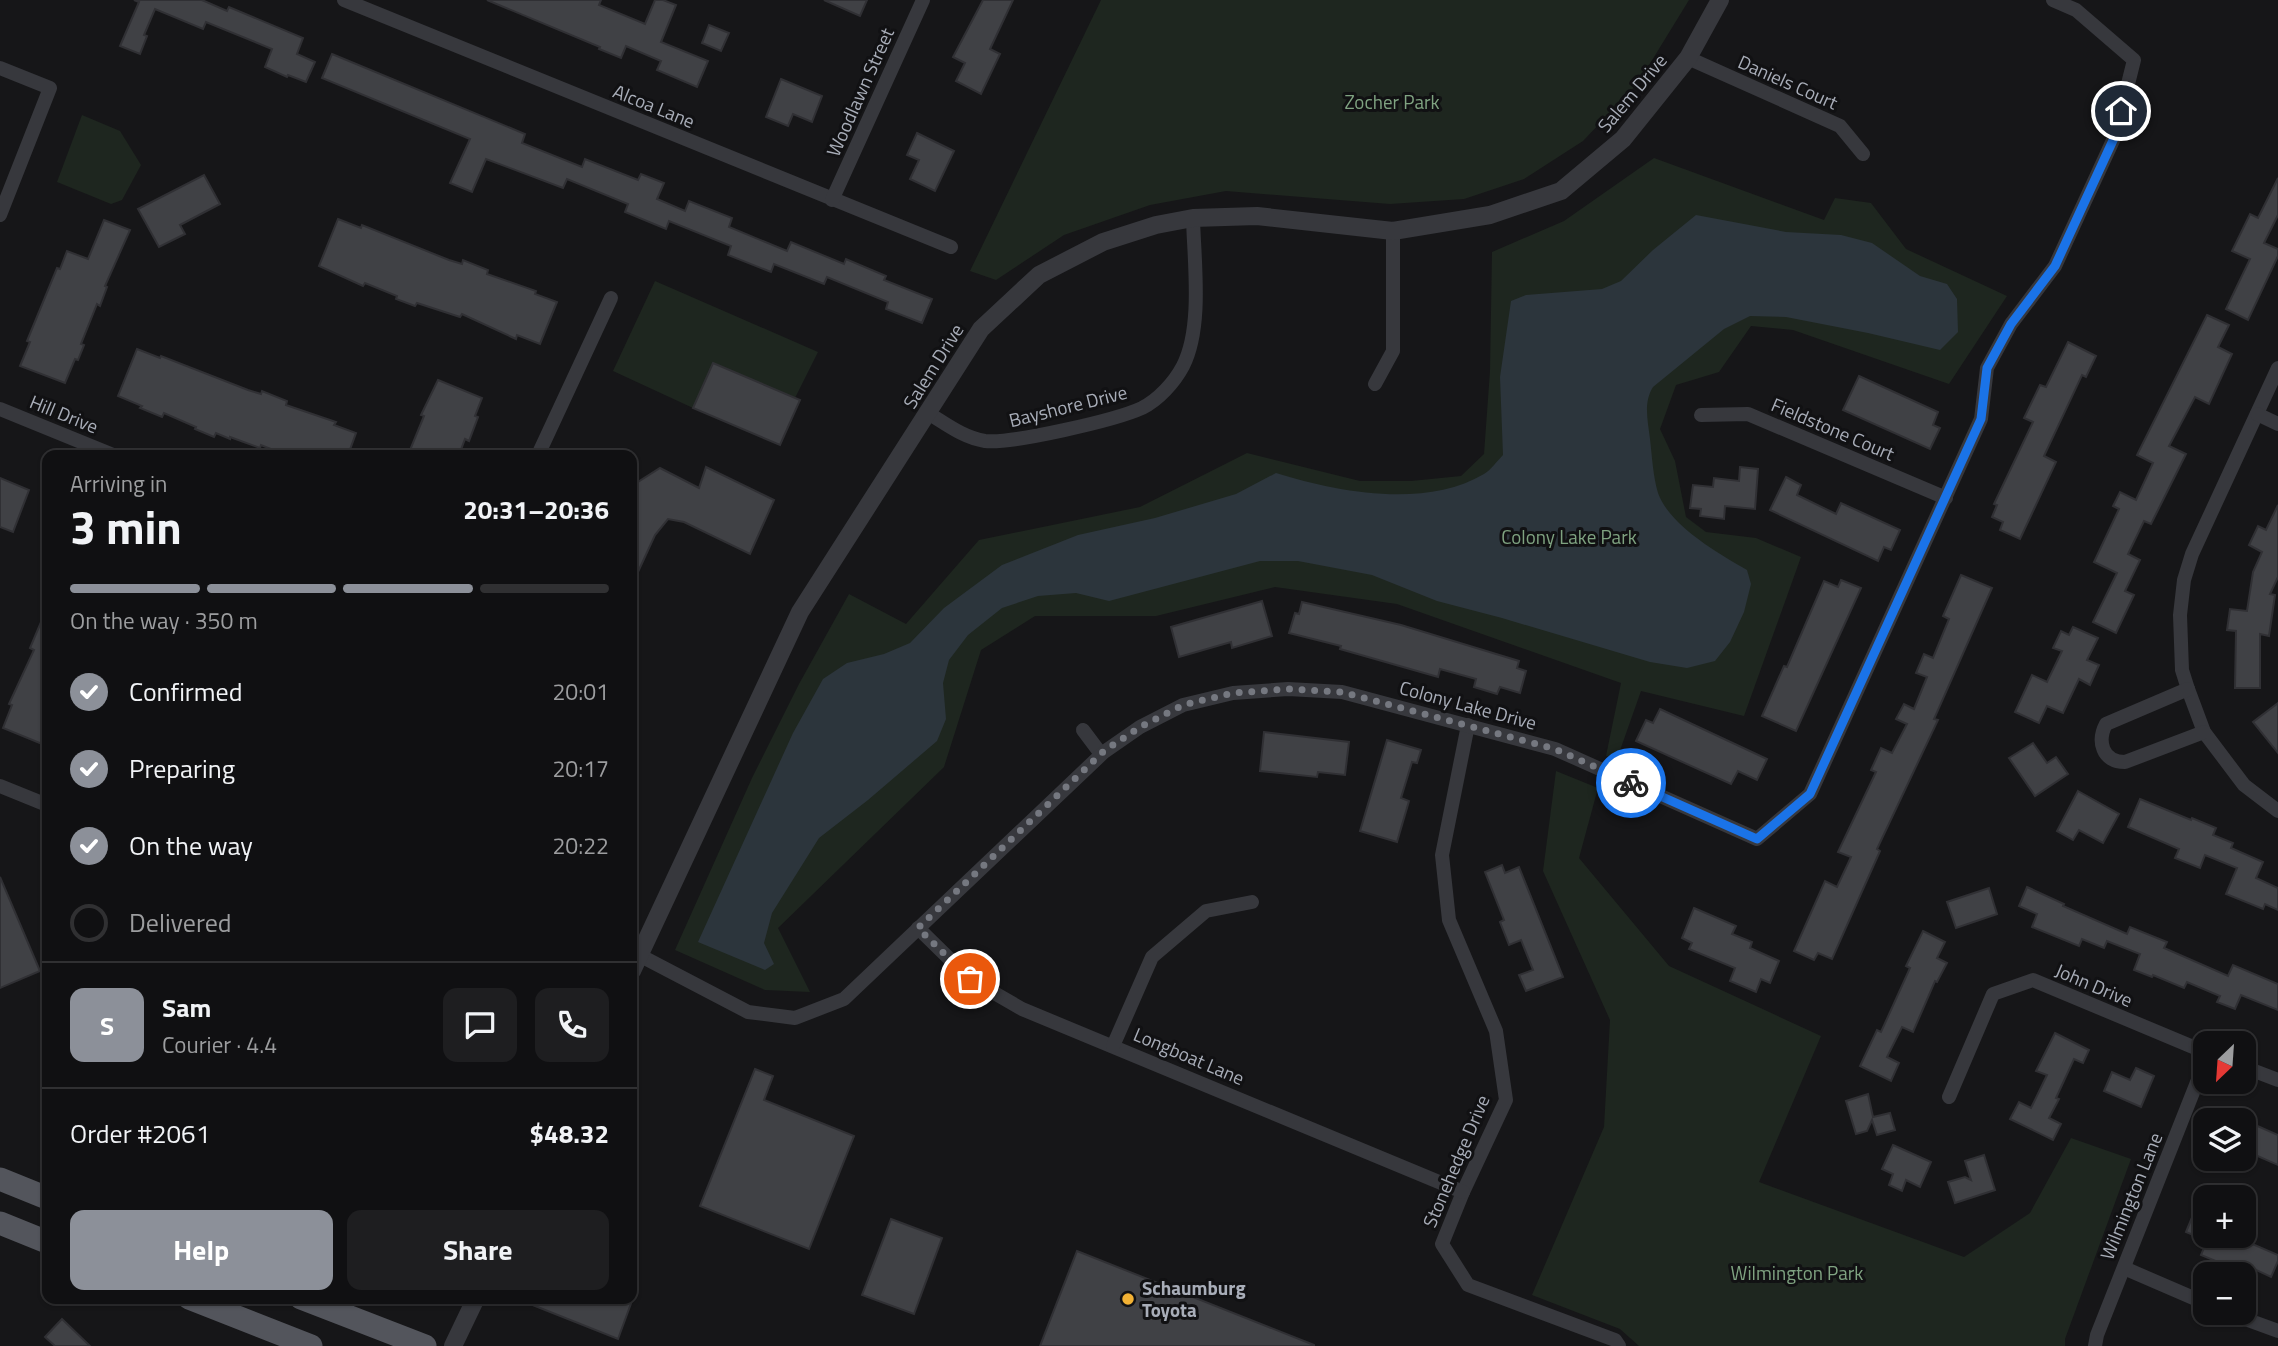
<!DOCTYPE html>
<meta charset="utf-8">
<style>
body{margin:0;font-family:"Titillium Web",sans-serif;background:#1e1e20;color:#f1f3f6;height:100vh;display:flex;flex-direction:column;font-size:26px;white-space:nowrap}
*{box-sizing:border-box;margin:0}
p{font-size:23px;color:#9c9d9f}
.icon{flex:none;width:38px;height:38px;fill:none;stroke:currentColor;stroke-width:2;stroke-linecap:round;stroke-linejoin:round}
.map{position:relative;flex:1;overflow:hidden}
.drawer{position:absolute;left:42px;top:450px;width:595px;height:854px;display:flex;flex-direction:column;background:#101012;border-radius:14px;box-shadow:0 2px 5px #0004,0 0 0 2px #303032}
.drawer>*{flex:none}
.needle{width:46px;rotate:205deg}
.controls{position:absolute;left:2193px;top:1031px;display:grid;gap:14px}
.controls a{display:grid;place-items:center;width:63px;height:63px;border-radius:14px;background:#101012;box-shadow:0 2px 5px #0004,0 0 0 2px #303032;font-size:35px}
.pin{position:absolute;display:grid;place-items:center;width:60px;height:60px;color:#fff;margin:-30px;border:4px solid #fff;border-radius:50%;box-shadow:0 2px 7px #0007}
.courier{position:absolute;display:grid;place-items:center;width:70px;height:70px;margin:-35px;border:5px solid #1a73e8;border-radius:50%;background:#fff;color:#222;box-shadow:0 2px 9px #0007}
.summary em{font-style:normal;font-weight:700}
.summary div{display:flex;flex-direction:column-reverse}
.summary{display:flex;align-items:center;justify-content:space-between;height:119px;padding:0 28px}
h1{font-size:46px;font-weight:700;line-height:52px}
.bar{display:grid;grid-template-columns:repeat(4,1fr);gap:10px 7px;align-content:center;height:84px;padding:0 28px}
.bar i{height:9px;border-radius:5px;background:#303032}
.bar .on{background:#8c9099}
.bar p{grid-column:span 4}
.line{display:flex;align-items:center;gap:18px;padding:0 28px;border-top:2px solid #303032}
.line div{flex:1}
.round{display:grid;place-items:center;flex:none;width:74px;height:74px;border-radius:14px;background:#1e1e20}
ol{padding:0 28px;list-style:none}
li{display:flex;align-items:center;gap:21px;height:77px}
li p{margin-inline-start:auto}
li .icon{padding:7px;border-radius:50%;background:#8c9099;color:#fff;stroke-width:4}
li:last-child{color:#9c9d9f}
li i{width:38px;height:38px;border:4px solid #303032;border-radius:50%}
.cta{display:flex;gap:14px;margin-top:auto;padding:14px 28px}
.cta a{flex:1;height:80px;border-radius:14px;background:#8c9099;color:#fff;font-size:28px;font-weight:700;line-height:80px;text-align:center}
.cta a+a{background:#1e1e20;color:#f1f3f6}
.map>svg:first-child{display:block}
</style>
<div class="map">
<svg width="2278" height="1346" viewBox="0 0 2278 1346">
<rect width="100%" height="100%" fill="#161618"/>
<g fill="#1e261f">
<path d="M 1101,0 L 1689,0 L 1638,83 L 1583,141 L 1524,179 L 1464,199 L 1390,204 L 1226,191 L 1150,205 L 1064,235 L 996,280 L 970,271 Z"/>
<path d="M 82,115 L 120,131 L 141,165 L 122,200 L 111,204 L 57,182 Z"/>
<path d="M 1654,158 L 1824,220 L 1835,198 L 1871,203 L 1906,249 L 2007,296 L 1949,384 L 1793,330 L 1751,326 L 1719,372 L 1676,385 L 1660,429 L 1675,461 L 1686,517 L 1706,532 L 1756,538 L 1801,557 L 1744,716 L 1641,691 L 1617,759 L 1606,756 L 1621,683 L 1397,604 L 1275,587 L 1156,616 L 1035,616 L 981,650 L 944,767 L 778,928 L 810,992 L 765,990 L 675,950 L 752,778 L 799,684 L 849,594 L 906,624 L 979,540 L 1140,507 L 1247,453 L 1360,481 L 1411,481 L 1461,476 L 1484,454 L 1490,371 L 1492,252 L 1564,221 Z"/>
<path d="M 655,281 L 818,352 L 795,398 L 713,363 L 693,408 L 613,371 Z"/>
<path d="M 1556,771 L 1598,788 L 1579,858 L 1669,966 L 1821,1036 L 1759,1182 L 1964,1257 L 2030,1213 L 2071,1138 L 2131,1159 L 2065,1339 L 2065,1346 L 1639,1346 L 1620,1329 L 1532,1295 L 1604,1127 L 1610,1020 L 1543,871 Z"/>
</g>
<path fill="#2c353c" d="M 1696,215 L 1786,232 L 1841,235 L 1872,243 L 1920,276 L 1947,284 L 1957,299 L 1958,332 L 1940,350 L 1868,333 L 1786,317 L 1750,316 L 1724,329 L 1653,387 C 1643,403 1648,421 1650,439 C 1652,456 1653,476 1658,493 C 1669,525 1719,554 1747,570 L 1751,584 L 1744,612 L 1730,642 L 1715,661 L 1687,668 L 1650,662 L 1502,618 L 1437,601 L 1372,575 L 1298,561 L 1260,561 L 1109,601 L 1076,593 L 1038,596 L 1002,608 L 968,635 L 949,660 L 943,683 L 946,719 L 937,741 L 868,800 L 819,838 L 772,913 L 764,943 L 774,964 L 765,970 L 698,942 L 793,733 L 823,679 L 847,663 L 884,654 L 910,643 L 944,608 L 1002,565 L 1078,535 L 1155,518 L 1236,494 L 1276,473 C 1337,492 1425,509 1484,474 C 1491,470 1497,461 1503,455 L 1500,377 L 1511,301 L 1526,295 L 1602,289 L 1621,281 L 1653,250 Z"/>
<g fill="#404145" stroke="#303034" stroke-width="2">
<path d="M 134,0 L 202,0 L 227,11 L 229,7 L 303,38 L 297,54 L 315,62 L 306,82 L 288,75 L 287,77 L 265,67 L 272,49 L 206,22 L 203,29 L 155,9 L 144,35 L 147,36 L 140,54 L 120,46 L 139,2 Z"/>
<path d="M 487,0 L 601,0 L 599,5 L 645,24 L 655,0 L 663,0 L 676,5 L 661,42 L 708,61 L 697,87 L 657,70 L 661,61 L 626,46 L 621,58 L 599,49 L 600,47 Z"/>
<path d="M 824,0 L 867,0 L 860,16 Z"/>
<path d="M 983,0 L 1013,0 L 990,49 L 1000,54 L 981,94 L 956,81 L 965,63 L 953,57 Z"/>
<path d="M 709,25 L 729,33 L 721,51 L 702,43 Z"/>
<path d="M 332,54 L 525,134 L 522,143 L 582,167 L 585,159 L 638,180 L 641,174 L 664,183 L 657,199 L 685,211 L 689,201 L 732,218 L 729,227 L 787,251 L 791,242 L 844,264 L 846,259 L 886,276 L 884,280 L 932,299 L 922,323 L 886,309 L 888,302 L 827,277 L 824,284 L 774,264 L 771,272 L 728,255 L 731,246 L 669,221 L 666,229 L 625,212 L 628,204 L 567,179 L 563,188 L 486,159 L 472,192 L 450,183 L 470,139 L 322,78 Z"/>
<path d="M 781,79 L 822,96 L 812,122 L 793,114 L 788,126 L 766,117 Z"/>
<path d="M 917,133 L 954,151 L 935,191 L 910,179 L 919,160 L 907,155 Z"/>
<path d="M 204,175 L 220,204 L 180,225 L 185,234 L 159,247 L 138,209 Z"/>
<path d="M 2278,178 L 2278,215 L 2264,243 L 2278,249 L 2278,256 L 2248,320 L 2226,309 L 2250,259 L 2232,251 L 2250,214 L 2258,218 Z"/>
<path d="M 338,219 L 361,228 L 362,225 L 449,260 L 462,264 L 463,260 L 488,270 L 487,274 L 536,291 L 535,294 L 557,302 L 540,344 L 517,335 L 516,339 L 462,314 L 460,317 L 417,303 L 415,306 L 396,299 L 397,296 L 365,283 L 363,286 L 319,266 Z"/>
<path d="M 104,220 L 130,230 L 105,286 L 107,287 L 100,306 L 97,304 L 81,344 L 84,345 L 78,360 L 75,359 L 65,383 L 20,366 L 30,342 L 27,341 L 57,268 L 60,269 L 67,251 L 88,259 Z"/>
<path d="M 2207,315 L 2229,325 L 2218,347 L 2232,354 L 2209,404 L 2195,397 L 2169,446 L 2186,454 L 2151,524 L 2144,521 L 2128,554 L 2140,560 L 2125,591 L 2134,595 L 2116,633 L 2093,622 L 2117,573 L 2094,562 L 2119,509 L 2113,506 L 2120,492 L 2136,500 L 2153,463 L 2137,455 Z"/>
<path d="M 2068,342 L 2096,356 L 2086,377 L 2082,375 L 2044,456 L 2056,462 L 2020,539 L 2000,530 L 2003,522 L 1992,517 L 1997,505 L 1994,504 L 2033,422 L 2024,418 L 2040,385 L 2046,387 Z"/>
<path d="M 137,349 L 160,358 L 161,356 L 248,390 L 261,394 L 262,391 L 287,401 L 286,405 L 336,422 L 334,425 L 356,433 L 348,455 L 286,455 L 261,445 L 260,448 L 230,437 L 230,439 L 216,433 L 214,437 L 195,429 L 196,427 L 164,413 L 162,417 L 140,408 L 142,406 L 118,396 Z"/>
<path d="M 713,363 L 800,400 L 780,445 L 693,408 Z"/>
<path d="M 1859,376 L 1938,412 L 1933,425 L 1940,428 L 1930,449 L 1843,410 Z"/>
<path d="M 438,380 L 482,398 L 475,416 L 478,417 L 469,441 L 465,439 L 459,455 L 408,455 L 424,416 L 421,415 Z"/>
<path d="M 706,467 L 774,500 L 750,554 L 684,522 L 668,519 L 655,535 L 632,585 L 632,495 L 638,482 L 660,468 L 699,488 Z"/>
<path d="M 1740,467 L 1758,469 L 1755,509 L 1725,506 L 1724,519 L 1700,516 L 1701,509 L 1690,508 L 1693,485 L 1713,487 L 1714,478 L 1739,481 Z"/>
<path d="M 1786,477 L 1801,485 L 1797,495 L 1836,514 L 1841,503 L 1900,530 L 1891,550 L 1884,547 L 1878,561 L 1770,510 Z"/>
<path d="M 0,478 L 29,490 L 13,532 L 0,527 Z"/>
<path d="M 2278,505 L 2278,577 L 2270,594 L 2275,595 L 2269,636 L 2260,634 L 2260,688 L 2235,688 L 2236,631 L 2227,630 L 2230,609 L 2247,611 L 2253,572 L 2262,552 L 2249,545 L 2258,526 L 2266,530 Z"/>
<path d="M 1961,575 L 1992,588 L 1934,719 L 1938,720 L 1877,849 L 1880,851 L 1832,959 L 1818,953 L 1814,960 L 1794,951 L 1825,881 L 1837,887 L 1851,857 L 1838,852 L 1876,772 L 1871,770 L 1881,748 L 1892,753 L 1907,724 L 1896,719 L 1904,704 L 1914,709 L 1927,677 L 1916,673 L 1924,654 L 1933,658 L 1949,619 L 1943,616 Z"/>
<path d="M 1841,580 L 1861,588 L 1796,731 L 1762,716 L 1784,666 L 1787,667 L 1824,581 L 1838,587 Z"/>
<path d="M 1262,601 L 1272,636 L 1232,648 L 1231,642 L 1179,657 L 1171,627 Z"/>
<path d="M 1302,602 L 1401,625 L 1519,661 L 1517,668 L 1526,671 L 1520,693 L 1500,687 L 1497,694 L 1474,687 L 1476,679 L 1440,669 L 1438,677 L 1340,649 L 1341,646 L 1289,633 L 1295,613 L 1299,614 Z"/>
<path d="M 47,608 L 47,746 L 3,728 L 12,705 L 9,704 L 34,650 L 30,648 Z"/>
<path d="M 2073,627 L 2098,638 L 2087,660 L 2099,665 L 2090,685 L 2079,679 L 2063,713 L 2047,706 L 2039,723 L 2015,712 L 2032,675 L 2047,682 L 2062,651 L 2053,648 L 2061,631 L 2069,635 Z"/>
<path d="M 2278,703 L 2278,753 L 2253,722 Z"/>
<path d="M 1660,709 L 1767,759 L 1757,780 L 1738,771 L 1731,784 L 1636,741 L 1646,720 L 1653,723 Z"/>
<path d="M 1264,732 L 1349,742 L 1345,775 L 1318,772 L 1317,777 L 1260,771 Z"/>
<path d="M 1387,740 L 1421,750 L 1417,763 L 1412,762 L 1401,798 L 1409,801 L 1397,842 L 1360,831 Z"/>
<path d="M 2033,743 L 2047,763 L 2056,757 L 2068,774 L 2035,796 L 2009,758 Z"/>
<path d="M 2078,791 L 2119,814 L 2103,843 L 2079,830 L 2073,840 L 2057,831 Z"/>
<path d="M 2140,799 L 2191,820 L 2192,818 L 2216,828 L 2213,835 L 2233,843 L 2231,848 L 2263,862 L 2256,878 L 2278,888 L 2278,910 L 2265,904 L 2263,909 L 2226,894 L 2237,868 L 2205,855 L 2200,868 L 2175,858 L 2179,849 L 2128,827 Z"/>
<path d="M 1502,865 L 1505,873 L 1519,867 L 1563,977 L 1526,991 L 1519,975 L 1533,970 L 1521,940 L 1509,945 L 1500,922 L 1504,920 L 1485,872 Z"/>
<path d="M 0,877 L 40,971 L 0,988 Z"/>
<path d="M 2027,887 L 2064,904 L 2063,906 L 2127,934 L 2130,927 L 2167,942 L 2164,948 L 2228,976 L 2233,965 L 2278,984 L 2278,1010 L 2241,995 L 2235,1009 L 2217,1002 L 2220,996 L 2187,982 L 2184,988 L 2153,975 L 2152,977 L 2134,970 L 2140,954 L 2107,941 L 2104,948 L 2082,939 L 2079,946 L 2032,927 L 2037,914 L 2019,906 Z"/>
<path d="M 1989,888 L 1997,914 L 1956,928 L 1947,902 Z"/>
<path d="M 1694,908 L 1736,926 L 1732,934 L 1752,942 L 1750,948 L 1779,961 L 1770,983 L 1761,979 L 1756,992 L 1730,981 L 1735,968 L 1689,949 L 1692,943 L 1682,938 Z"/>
<path d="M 1923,931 L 1945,942 L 1937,958 L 1947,963 L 1937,982 L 1935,981 L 1913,1032 L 1902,1027 L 1887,1057 L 1899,1063 L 1891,1081 L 1860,1066 L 1877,1030 L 1881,1032 L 1910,968 L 1906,966 Z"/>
<path d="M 2055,1033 L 2089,1050 L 2083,1063 L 2074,1059 L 2056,1098 L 2059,1099 L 2049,1118 L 2061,1124 L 2053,1140 L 2010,1119 L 2019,1102 L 2031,1108 L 2047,1075 L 2036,1071 Z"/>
<path d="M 2136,1068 L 2154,1076 L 2141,1107 L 2104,1091 L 2112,1072 L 2130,1080 Z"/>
<path d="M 755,1069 L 773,1076 L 764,1100 L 854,1136 L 809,1249 L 700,1206 Z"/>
<path d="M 1868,1094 L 1873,1117 L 1890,1113 L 1895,1130 L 1877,1135 L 1872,1120 L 1867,1131 L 1856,1134 L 1846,1101 Z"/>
<path d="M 2244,1120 L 2278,1135 L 2278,1165 L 2244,1150 Z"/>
<path d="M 1893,1145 L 1931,1162 L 1920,1187 L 1906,1180 L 1902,1191 L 1889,1185 L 1893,1174 L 1882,1169 Z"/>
<path d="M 1984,1155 L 1995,1190 L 1955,1203 L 1948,1182 L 1965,1177 L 1971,1180 L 1965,1161 Z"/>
<path d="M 2205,1186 L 2205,1240 L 2186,1232 Z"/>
<path d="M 891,1219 L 942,1238 L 914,1314 L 862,1295 Z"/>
<path d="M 2209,1236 L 2234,1236 L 2278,1255 L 2278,1261 L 2271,1277 L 2250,1267 L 2247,1274 L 2201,1255 Z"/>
<path d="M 1077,1251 L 1314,1345 L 1314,1346 L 1040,1346 Z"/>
<path d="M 515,1298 L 633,1298 L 618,1339 Z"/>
<path d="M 62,1319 L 90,1346 L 55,1346 L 45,1337 Z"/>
</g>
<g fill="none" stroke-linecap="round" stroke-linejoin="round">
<g stroke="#37383d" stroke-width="14">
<path d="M 344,0 L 951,247"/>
<path d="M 1688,58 L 1840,126 L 1863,154"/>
<path d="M 0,68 L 50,88 L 0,215"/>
<path d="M 832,200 L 923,0"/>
<path d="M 2278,368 L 2192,554 L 2184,580 L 2180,615 L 2182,670 L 2188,689 L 2204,732 L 2244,785 L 2278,811"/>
<path d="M 1375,384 L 1393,351 L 1393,231"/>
<path d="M 0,409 L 113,455"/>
<path d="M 928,413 C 946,424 964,438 985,441 C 1012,444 1116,420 1142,408 C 1158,400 1174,383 1183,366 C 1203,327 1194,261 1193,218"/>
<path d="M 2257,414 L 2278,424"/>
<path d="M 1701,415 L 1748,414 L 1946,498"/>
<path d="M 538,455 L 611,298"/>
<path d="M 2188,689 L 2106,724 C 2097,741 2102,762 2125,762 L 2204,732"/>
<path d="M 1468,725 L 1442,855 L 1449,920 L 1496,1031 L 1506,1100 L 1463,1192 L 1442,1244 L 1468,1285 L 1615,1340 L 1619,1346"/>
<path d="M 1083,730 L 1101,754"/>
<path d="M 0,786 L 47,805"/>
<path d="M 918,928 L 970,979 L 1022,1009 L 1463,1192"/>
<path d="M 639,955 L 748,1012 L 795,1018 L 844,999 L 1104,752 L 1140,727 L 1183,705 L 1233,693 L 1288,689 L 1342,692 L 1555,749 L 1757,839 L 1810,794 L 1981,419 L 1987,368 L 2011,324 L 2055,266 L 2115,136 L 2134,60 L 2076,10 L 2053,0"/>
<path d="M 1113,1046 L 1152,957 L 1206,911 L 1252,902"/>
<path d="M 2244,1067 L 2278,1080"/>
<path d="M 1949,1097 L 1993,994 L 2033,980 L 2205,1052"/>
<path d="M 2124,1268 L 2205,1303"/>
<path d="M 2226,1312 L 2278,1331"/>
<path d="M 2095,1346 L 2097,1335 L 2205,1062"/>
</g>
<g stroke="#37383d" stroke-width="18">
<path d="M 632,971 L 800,612 L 981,329 L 1039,275 L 1103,242 L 1156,225 L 1193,218 L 1257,216 L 1393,231 L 1490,215 L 1561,191 L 1623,139 L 1688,58 L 1720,0"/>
<path d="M 453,1346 L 476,1298"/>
</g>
<g stroke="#53555c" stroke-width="23">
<path d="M 0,1179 L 47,1198"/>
<path d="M 0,1223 L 47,1242"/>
<path d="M 189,1298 L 311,1346"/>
<path d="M 301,1298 L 425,1346"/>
</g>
</g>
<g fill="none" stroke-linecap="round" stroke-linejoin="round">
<path stroke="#757880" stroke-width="7" stroke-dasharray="0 12.6" d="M 970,979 L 918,928 L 1104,751 L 1140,727 L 1183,705 L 1233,693 L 1288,689 L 1342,692 L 1555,749 L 1631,783"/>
<path stroke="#1a73e8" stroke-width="9" d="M 1631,783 L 1757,839 L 1810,794 L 1981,419 L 1987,368 L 2011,324 L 2055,266 L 2115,136 L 2121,111"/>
</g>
<circle fill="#f2b134" stroke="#111113" stroke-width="2.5" cx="1128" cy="1299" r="7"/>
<g text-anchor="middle" stroke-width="6" stroke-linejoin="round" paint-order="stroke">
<g font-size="19" fill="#a8adb8" stroke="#111113">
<text transform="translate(1788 82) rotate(24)" y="7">Daniels Court</text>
<text transform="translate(860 92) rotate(-66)" y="7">Woodlawn Street</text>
<text transform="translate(1632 93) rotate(-50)" y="7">Salem Drive</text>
<text transform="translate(654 106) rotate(22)" y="7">Alcoa Lane</text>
<text transform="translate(933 366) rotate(-58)" y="7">Salem Drive</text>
<text transform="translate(1068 406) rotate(-14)" y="7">Bayshore Drive</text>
<text transform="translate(64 414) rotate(22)" y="7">Hill Drive</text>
<text transform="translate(1833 429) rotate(23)" y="7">Fieldstone Court</text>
<text transform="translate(1468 705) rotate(15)" y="7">Colony Lake Drive</text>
<text transform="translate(2094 985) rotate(23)" y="7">John Drive</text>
<text transform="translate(1189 1056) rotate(23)" y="7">Longboat Lane</text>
<text transform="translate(1456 1161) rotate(-67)" y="7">Stonehedge Drive</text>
<text transform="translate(2131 1196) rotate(-68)" y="7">Wilmington Lane</text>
</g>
<g font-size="19" fill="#7fa381" stroke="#111113">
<text x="1392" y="109">Zocher Park</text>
<text x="1569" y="544">Colony Lake Park</text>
<text x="1797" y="1280">Wilmington Park</text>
</g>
<g font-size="19" font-weight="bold" fill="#a8adb8" stroke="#111113" text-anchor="start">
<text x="1142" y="1295">Schaumburg<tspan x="1142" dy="22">Toyota</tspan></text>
</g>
</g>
</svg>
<div class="controls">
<a><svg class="needle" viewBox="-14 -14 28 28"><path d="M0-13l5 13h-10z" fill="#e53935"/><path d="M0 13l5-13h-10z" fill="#9c9d9f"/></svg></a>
<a><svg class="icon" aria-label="layers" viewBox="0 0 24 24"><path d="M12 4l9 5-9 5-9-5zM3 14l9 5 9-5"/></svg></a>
<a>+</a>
<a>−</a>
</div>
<div class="pin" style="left:970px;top:979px;background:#ea580c"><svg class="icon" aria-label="bag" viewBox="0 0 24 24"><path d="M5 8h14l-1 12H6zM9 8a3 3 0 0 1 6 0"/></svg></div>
<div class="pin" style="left:2121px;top:111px;background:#1f2937"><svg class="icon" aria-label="home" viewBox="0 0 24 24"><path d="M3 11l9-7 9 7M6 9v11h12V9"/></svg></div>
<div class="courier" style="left:1631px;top:783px"><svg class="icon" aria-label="bike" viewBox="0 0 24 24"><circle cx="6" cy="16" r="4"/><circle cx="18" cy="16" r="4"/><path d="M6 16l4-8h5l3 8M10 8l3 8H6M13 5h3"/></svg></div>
<section class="drawer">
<div class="summary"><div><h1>3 min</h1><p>Arriving in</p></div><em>20:31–20:36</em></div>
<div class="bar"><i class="on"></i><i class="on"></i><i class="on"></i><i></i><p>On the way · 350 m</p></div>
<ol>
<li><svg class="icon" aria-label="check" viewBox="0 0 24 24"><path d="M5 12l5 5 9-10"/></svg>Confirmed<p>20:01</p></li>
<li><svg class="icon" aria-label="check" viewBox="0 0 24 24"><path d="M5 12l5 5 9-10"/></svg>Preparing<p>20:17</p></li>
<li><svg class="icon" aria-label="check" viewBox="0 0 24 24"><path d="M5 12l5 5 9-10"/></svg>On the way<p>20:22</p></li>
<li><i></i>Delivered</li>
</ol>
<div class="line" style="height:126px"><b class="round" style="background:#8c9099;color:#fff">S</b><div><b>Sam</b><p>Courier · 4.4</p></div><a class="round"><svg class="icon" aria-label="chat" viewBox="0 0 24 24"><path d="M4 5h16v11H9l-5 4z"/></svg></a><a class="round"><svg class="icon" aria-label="phone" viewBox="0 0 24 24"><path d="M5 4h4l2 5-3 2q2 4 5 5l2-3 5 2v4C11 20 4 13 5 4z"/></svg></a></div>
<div class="line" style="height:91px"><div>Order #2061</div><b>$48.32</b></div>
<div class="cta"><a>Help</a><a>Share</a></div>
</section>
</div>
